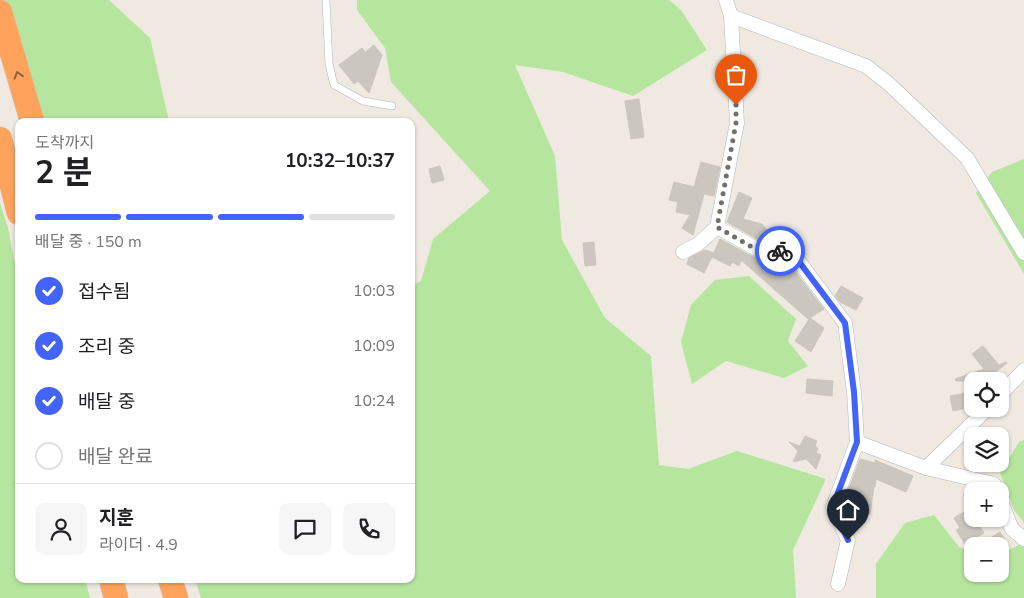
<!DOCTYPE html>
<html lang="ko">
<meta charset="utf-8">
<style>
body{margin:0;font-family:"Nunito Sans","Noto Sans KR",sans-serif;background:#f6f6f6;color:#202124;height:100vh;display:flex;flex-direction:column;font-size:19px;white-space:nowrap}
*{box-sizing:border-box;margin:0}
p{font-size:16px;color:#757577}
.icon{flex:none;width:28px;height:28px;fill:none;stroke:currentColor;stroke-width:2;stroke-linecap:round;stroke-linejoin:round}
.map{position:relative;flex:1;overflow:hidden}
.sheet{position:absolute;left:15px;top:118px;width:400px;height:465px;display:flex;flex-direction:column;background:#fff;border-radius:10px;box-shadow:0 1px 4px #0004}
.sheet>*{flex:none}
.controls{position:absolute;left:964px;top:372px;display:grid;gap:10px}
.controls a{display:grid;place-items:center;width:45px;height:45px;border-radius:10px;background:#fff;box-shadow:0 1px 4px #0004;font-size:25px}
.pin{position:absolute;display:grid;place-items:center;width:42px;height:42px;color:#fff;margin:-51px -21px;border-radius:50% 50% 50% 0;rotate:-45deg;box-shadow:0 0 5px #0007}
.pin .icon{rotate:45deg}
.courier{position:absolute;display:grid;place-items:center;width:50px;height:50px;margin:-25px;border:4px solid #4264fb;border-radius:50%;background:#fff;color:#222;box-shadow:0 1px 6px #0007}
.head em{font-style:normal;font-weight:700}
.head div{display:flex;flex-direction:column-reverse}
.head{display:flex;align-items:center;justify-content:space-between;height:85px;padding:0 20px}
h1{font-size:32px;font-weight:700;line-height:38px}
.bar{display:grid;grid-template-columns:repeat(4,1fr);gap:8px 5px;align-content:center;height:60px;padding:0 20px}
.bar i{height:6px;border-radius:4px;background:#e0e0e0}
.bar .selected{background:#4264fb}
.bar p{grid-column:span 4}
.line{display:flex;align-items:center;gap:12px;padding:0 20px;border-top:1px solid #e0e0e0}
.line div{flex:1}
.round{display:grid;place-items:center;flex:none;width:52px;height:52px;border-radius:10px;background:#f6f6f6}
ol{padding:0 20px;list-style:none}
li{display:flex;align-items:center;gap:15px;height:55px}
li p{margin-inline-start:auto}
li .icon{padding:5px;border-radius:50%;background:#4264fb;color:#fff;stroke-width:4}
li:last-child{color:#757577}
li i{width:28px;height:28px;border:2px solid #e0e0e0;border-radius:50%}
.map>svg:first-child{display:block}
</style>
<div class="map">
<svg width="1024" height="598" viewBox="0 0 1024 598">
<rect width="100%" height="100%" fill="#efe9e1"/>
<g fill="#b6e59e">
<path d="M 2,0 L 109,0 L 150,38 L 169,121 L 38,121 Z"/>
<path d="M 357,0 L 669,0 L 681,10 L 707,50 L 633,96 L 563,72 L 515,65 L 555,156 L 562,240 L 605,318 L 651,356 L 659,465 L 688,469 L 737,451 L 826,479 L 793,550 L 796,598 L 201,598 L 195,579 L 411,579 L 411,286 L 421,281 L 433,239 L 490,191 L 391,82 L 385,48 L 357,10 Z"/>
<path d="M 1024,159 L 1024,274 L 976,193 L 992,172 Z"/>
<path d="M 0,203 L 8,228 L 19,285 L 19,579 L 85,579 L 90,598 L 0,598 Z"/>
<path d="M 749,276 L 796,319 L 788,341 L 808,366 L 784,378 L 726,361 L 692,384 L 681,342 L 691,305 L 715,280 Z"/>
<path d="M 1024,440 L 1024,523 L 1014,510 L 1000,473 L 1019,442 Z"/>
<path d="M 934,515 L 959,547 L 972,552 L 972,574 L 1000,574 L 1000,555 L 1024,542 L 1024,598 L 876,598 L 876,564 L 905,523 Z"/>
</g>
<g fill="#cbc7bf" stroke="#cbc5ba">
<path d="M 374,45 L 382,55 L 369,93 L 358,81 L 354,84 L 339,65 L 362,48 L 365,52 Z"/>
<path d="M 639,99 L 644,137 L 631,139 L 625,101 Z"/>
<path d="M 701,162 L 720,167 L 714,196 L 704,194 L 693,235 L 682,228 L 690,215 L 676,212 L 678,202 L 669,200 L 674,182 L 694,187 Z"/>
<path d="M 440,166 L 444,180 L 432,183 L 429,169 Z"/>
<path d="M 739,192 L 752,198 L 743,219 L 762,224 L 772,235 L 770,241 L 759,240 L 727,222 Z"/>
<path d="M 720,239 L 753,257 L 780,259 L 789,266 L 790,265 L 824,309 L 808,319 L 741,260 L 739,266 L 732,262 L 730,266 L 712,257 Z"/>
<path d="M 594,242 L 596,265 L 585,266 L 583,243 Z"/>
<path d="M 705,250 L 714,253 L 704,273 L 687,264 L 689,258 Z"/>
<path d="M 841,286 L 863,298 L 856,310 L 840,302 L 835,296 Z"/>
<path d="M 810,318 L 824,328 L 811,352 L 795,341 Z"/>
<path d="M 983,346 L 999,365 L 1006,362 L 1007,363 L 984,381 L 956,381 L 955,379 L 984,369 L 972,354 Z"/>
<path d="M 807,379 L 833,381 L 832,396 L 806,393 Z"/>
<path d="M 972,392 L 972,407 L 953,411 L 950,396 Z"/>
<path d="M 805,436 L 817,441 L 815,446 L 818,448 L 816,453 L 821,455 L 816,469 L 806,459 L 793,462 L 798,451 L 789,442 L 800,446 Z"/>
<path d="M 860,459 L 875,463 L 875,460 L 913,476 L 906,492 L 876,479 L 875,487 L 874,487 L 870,514 L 844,510 L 846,497 Z"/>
<path d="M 969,509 L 972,514 L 972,519 L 975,519 L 984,533 L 965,544 L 956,530 L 960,528 L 954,518 Z"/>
<path d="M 1000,532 L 1009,546 L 978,546 Z"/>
</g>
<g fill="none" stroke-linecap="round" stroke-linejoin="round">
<defs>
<path id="service" d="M 326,0 L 329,64 L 334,85 L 363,101 L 392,106"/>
<g id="minor">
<path d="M 726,0 L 731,16 L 737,123 L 717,227 L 757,249 L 791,251 L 845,323 L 854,392 L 857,442 L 926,468 L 987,409"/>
<path d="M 731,16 L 866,66 L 889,84 L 967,158 L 1024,253"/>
<path d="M 683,252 L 698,244 L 717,227"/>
<path d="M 1000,395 L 1024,370"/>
<path d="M 926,468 L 994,484 L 997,491"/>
<path d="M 1000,499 L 1012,529 L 1024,539"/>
<path d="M 838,584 L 848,540 L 833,507 L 857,442"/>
</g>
<g id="motorway">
<path d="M 0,12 L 32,121"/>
<path d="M 0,139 L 19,213"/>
<path d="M 111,579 L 116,598"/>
<path d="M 170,579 L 176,598"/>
</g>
</defs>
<use href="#service" stroke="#b4b7c1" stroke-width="8"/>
<use href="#minor" stroke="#b4b7c1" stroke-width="15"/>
<use href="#motorway" stroke="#c9c9c9" stroke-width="25"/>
<use href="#service" stroke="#fff" stroke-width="7"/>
<use href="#minor" stroke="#fff" stroke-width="14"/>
<use href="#motorway" stroke="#ffa35c" stroke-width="24"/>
</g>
<defs><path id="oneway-chevron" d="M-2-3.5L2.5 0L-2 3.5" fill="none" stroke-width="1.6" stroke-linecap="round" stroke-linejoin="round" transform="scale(1.25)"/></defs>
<use stroke="#8c6343" href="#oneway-chevron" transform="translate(18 75) rotate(-107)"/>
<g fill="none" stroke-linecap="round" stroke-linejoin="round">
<path stroke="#726f6d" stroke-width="5" stroke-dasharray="0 9" d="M 736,105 L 736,123 L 717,227 L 757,250 L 780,251"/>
<path stroke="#4264fb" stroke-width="6" d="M 780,251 L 791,251 L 845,323 L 854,392 L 857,442 L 833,506 L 848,540"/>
</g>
</svg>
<div class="controls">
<a><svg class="icon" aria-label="locate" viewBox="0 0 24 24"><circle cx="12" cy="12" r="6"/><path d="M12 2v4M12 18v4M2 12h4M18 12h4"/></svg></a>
<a><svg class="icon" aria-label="layers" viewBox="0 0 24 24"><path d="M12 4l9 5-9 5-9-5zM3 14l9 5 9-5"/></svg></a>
<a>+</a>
<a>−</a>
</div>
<div class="pin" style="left:736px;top:105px;background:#ea580c"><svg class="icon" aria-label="bag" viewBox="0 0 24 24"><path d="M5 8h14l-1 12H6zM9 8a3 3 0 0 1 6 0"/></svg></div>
<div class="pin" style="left:848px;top:540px;background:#1f2937"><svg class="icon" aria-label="home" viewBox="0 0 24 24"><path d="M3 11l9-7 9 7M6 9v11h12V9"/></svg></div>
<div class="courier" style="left:780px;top:251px"><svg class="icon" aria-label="bike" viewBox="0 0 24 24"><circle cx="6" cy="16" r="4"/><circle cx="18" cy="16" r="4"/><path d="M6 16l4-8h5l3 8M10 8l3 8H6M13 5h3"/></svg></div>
<section class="sheet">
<div class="head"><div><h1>2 분</h1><p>도착까지</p></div><em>10:32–10:37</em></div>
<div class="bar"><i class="selected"></i><i class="selected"></i><i class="selected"></i><i></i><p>배달 중 · 150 m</p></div>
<ol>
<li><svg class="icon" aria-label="check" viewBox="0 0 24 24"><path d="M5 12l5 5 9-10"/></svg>접수됨<p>10:03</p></li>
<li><svg class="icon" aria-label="check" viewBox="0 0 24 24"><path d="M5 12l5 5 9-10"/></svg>조리 중<p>10:09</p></li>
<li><svg class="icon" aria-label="check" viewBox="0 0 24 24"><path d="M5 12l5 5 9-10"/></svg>배달 중<p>10:24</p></li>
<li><i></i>배달 완료</li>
</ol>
<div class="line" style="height:90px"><a class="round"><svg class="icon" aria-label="person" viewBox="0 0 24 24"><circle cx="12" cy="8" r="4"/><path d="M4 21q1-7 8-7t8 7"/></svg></a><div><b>지훈</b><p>라이더 · 4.9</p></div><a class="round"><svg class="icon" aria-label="chat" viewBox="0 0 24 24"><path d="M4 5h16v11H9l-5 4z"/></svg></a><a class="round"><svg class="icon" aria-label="phone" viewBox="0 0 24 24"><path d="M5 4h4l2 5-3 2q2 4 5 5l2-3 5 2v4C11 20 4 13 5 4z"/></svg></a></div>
</section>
</div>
